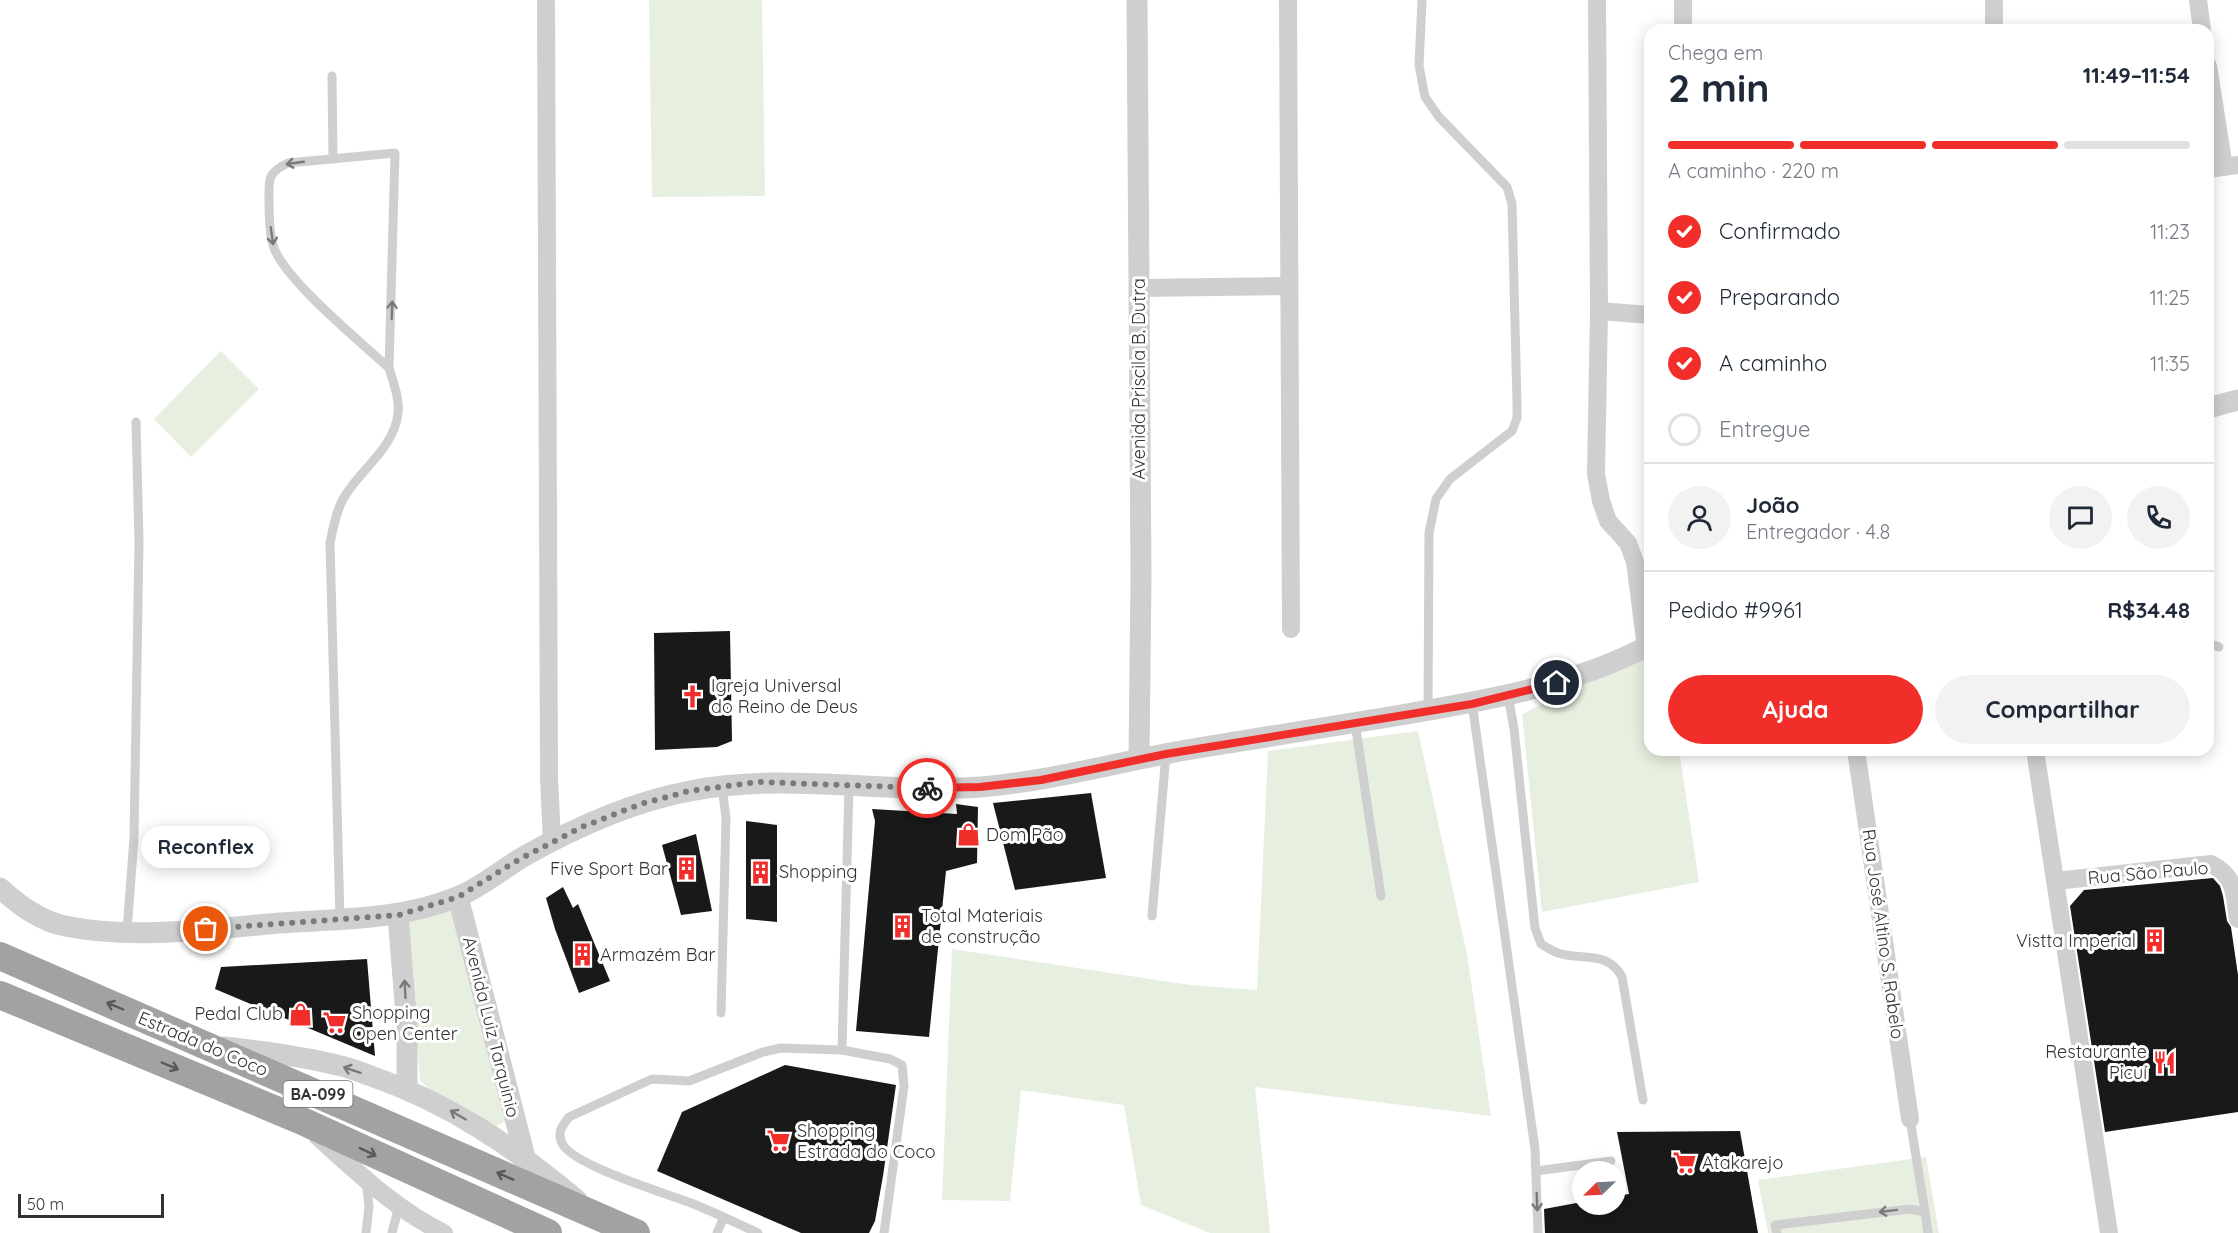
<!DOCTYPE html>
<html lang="pt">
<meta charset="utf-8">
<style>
body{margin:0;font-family:Quicksand,sans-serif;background:#f2f2f3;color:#1f2937;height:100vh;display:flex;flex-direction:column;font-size:22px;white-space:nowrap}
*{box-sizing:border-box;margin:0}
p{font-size:20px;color:#747a83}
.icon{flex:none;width:33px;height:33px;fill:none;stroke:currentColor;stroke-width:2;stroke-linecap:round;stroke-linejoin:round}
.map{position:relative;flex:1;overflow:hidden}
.details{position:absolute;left:1644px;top:24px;width:570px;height:732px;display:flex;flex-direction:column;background:#fff;border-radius:18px;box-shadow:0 3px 15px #0003}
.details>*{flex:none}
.needle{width:39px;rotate:246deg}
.buttons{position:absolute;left:1572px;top:1161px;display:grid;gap:12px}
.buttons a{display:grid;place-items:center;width:54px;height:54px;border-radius:50%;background:#fff;box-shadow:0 3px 15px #0003;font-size:30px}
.scale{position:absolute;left:18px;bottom:15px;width:146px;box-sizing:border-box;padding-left:6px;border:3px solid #323232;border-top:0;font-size:16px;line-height:21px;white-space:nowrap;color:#323232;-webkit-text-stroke:4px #fff;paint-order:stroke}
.pin{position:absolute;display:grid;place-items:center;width:51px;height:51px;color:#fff;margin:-26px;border:3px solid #fff;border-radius:50%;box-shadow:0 2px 6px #0007}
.courier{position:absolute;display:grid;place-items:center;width:60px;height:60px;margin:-30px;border:4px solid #f22e2b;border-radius:50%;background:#fff;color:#222;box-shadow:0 2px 8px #0007}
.bubble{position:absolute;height:42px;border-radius:21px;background:#fff;box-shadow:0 3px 15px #0003;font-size:20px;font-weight:800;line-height:42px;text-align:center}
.headline em{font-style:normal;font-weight:800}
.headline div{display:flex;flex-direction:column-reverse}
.headline{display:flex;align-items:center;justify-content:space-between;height:102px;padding:0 24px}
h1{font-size:39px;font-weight:800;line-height:45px}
.bar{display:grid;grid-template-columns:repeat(4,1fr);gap:9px 6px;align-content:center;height:72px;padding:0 24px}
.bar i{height:8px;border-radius:4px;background:#e0e1e3}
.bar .active{background:#f22e2b}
.bar p{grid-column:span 4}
.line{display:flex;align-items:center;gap:15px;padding:0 24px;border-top:2px solid #e0e1e3}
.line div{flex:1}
.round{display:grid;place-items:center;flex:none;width:63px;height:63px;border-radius:32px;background:#f2f2f3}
ol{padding:0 24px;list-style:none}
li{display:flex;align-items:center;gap:18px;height:66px}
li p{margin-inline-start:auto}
li .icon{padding:6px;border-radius:50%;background:#f22e2b;color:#fff;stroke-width:4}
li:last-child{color:#747a83}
li i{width:33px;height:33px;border:3px solid #e0e1e3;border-radius:50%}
.primary-button{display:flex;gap:12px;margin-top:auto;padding:12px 24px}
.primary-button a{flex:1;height:69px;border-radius:36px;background:#f22e2b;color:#fff;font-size:24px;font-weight:800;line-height:69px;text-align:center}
.primary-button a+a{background:#f2f2f3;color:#1f2937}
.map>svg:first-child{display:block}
</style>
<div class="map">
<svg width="2238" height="1233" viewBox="0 0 2238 1233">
<rect width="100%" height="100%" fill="#fff"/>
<g fill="#e7efe0">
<path d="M 649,0 L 762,0 L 765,196 L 652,197 Z"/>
<path d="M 221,351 L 259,389 L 191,457 L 154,419 Z"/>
<path d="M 1650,653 L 1650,750 L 1679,750 L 1699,882 L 1542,912 L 1522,714 Z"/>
<path d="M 1418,731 L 1467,954 L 1491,1116 L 1255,1087 L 1270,1233 L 1210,1233 L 1141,1205 L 1124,1105 L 1021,1090 L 1010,1201 L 942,1200 L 952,949 L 1190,985 L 1257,990 L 1268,751 Z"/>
<path d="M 455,908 L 508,1119 L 496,1127 L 431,1090 L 420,1081 L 408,920 Z"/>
<path d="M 1926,1157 L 1939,1233 L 1768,1233 L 1758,1180 Z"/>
</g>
<g fill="#191919">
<path d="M 730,631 L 732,741 L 717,747 L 655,750 L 654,633 Z"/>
<path d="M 1091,793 L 1106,878 L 1015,890 L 993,803 Z"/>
<path d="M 956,804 L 978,807 L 977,863 L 946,871 L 929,1037 L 856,1031 L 875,821 L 872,809 L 957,814 Z"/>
<path d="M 746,821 L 777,825 L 777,922 L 746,919 Z"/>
<path d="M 696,834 L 712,911 L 681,915 L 662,845 Z"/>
<path d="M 2213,878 L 2220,886 L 2223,896 L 2227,921 L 2231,927 L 2238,975 L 2238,1112 L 2105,1132 L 2070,906 L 2084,890 Z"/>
<path d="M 563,887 L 573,908 L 578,904 L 610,981 L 579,993 L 555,929 L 546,898 Z"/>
<path d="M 367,959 L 375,1056 L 215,989 L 221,967 Z"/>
<path d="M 785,1065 L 896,1085 L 883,1176 L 875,1221 L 869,1233 L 801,1233 L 657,1171 L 682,1112 Z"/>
<path d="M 1740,1131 L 1758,1233 L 1545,1233 L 1544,1209 L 1582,1202 L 1582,1204 L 1616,1204 L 1616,1196 L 1629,1194 L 1617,1132 Z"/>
</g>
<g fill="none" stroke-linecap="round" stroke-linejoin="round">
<g stroke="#cfcfcf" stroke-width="9">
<path d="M 1422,0 L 1419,65 L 1425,97 L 1439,117 L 1507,187 L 1512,204 L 1517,403 L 1517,418 L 1512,431 L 1450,479 L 1436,499 L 1429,533 L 1428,711"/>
<path d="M 332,76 L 333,159"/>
<path d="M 2208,643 L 2219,647"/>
<path d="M 1508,695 L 1514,729 L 1535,928 L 1541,944 C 1546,947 1552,951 1558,953 C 1582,961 1608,950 1622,977 L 1643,1100"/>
<path d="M 1472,703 L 1535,1149 L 1538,1233"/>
<path d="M 1355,723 L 1381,896"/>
<path d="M 1152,916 L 1166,754"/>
<path d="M 340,919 L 330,543 C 333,528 336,512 343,499 C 360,469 393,450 398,414 C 400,399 393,382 389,368 L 395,153 L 288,163 C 267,173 269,179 269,200 C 269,214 269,231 273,245 C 282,278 362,343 389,368"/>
<path d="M 127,931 L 134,838 L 139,542 L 136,422"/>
<path d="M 721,1013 L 726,818 L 722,787"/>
<path d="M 842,1050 L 849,786"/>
<path d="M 1910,1119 L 1925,1212"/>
<path d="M 1536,1171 L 1611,1161"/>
<path d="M 366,1182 L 369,1206 L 366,1233"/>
<path d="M 392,1233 L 399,1206"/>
<path d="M 717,1233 L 724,1217"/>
<path d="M 758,1233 C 736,1223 714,1212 691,1203 C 665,1193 576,1166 563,1145 C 556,1133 562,1126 569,1117 L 652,1079 L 689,1081 L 763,1052 L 781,1048 L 842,1050 L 890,1059 L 902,1065 L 904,1086 L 884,1233"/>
<path d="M 1777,1233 L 1775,1225 L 1910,1209 L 1925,1212 L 1928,1233"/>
</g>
<g stroke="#cfcfcf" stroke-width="18">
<path d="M 546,0 L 549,778 L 552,841"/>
<path d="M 1288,0 L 1291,629"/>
<path d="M 1597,0 L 1599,311 L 1596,474 L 1601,501 L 1608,521 L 1628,543 L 1635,562 L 1646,647"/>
<path d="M 1683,0 L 1683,30"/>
<path d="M 1994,0 L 1994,30"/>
<path d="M 2198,0 L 2202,30"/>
<path d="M 2208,66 L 2224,167"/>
<path d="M 2208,169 L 2238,165"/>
<path d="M 1138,288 L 1289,286"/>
<path d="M 1599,311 L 1650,315"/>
<path d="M 1856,750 L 1910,1119"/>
<path d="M 2035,750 L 2109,1233"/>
<path d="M 2056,881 L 2211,864 C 2236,876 2234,894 2238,919"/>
<path d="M 317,1136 C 356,1171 396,1210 444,1233"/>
</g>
<g stroke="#cfcfcf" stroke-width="21">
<path d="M 1137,0 L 1141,577 L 1139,758"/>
<path d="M 2208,408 L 2238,400"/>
<path d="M 0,888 C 19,905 40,921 65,926 C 133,940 211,929 279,923 C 339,919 401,920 457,897 C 480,888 501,870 523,857 C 574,828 631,802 690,791 C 786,772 884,794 981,787 C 1052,781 1121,761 1192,749 C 1260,738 1327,727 1395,716 C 1484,701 1569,687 1650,645"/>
<path d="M 458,897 L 525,1157"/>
<path d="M 398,915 L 407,1028 L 407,1089"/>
<path d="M 224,1047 C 262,1051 300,1056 337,1065 C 348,1067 360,1072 371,1076 C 449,1103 514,1147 577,1200"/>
</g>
<g stroke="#a2a2a2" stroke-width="28">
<path d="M 0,956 L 636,1233"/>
<path d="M 0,995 L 300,1120 L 548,1233"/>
</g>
</g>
<defs><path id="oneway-shaft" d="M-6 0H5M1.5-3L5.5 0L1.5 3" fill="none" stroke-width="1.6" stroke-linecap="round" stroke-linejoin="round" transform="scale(1.5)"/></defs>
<g stroke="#797979">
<use href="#oneway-shaft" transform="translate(295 163) rotate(172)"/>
<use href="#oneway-shaft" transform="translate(272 236) rotate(82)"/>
<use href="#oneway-shaft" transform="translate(392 310) rotate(-88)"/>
<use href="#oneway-shaft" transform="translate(405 989) rotate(-93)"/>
<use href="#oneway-shaft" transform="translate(352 1070) rotate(-161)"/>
<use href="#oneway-shaft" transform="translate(458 1115) rotate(-150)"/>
<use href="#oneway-shaft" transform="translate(1537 1202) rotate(88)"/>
<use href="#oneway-shaft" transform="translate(1888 1211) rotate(173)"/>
</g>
<g stroke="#595959">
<use href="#oneway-shaft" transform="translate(115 1006) rotate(-157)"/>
<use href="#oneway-shaft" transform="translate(170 1066) rotate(23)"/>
<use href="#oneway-shaft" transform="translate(368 1152) rotate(25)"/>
<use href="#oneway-shaft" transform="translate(505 1176) rotate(-156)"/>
</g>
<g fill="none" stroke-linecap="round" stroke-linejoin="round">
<path stroke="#7a7a7a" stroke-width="6" stroke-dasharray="0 10.8" d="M 206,929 L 399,915 L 458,897 L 518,860 L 582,827 L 641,804 L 689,791 L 758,782 L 927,788"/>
<path stroke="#f22e2b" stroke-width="8" d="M 927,788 L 980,787 L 1041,780 L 1166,754 L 1472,704 L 1557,683"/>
</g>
<defs>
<symbol id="church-bare" viewBox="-9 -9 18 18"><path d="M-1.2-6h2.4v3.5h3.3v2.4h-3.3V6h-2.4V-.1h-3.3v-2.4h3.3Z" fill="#f22e2b" stroke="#fff" stroke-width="2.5" paint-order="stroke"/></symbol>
<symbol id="shop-bare" viewBox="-9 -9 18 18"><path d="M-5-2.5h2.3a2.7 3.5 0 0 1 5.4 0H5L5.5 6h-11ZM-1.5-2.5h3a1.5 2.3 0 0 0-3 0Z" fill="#f22e2b" stroke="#fff" stroke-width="2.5" paint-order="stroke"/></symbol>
<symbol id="building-bare" viewBox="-9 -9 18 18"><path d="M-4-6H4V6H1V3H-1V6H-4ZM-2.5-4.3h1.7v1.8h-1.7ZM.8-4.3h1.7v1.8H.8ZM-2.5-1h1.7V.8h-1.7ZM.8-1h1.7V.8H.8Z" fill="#f22e2b" stroke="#fff" stroke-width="2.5" paint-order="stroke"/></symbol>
<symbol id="supermarket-bare" viewBox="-9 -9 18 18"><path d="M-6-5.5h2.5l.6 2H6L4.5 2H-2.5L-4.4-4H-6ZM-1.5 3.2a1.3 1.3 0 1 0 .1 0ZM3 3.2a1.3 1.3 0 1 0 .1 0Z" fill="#f22e2b" stroke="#fff" stroke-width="2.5" paint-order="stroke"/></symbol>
<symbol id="restaurant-bare" viewBox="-9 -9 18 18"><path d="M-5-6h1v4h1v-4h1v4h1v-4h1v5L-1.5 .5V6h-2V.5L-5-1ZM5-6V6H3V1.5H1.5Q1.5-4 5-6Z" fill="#f22e2b" stroke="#fff" stroke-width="2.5" paint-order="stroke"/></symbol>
</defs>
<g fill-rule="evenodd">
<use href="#church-bare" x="676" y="680" width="33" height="33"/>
<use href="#shop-bare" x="952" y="818" width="33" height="33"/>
<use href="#building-bare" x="670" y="852" width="33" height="33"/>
<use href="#building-bare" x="744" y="856" width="33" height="33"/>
<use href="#building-bare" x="886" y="910" width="33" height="33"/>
<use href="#building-bare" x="2138" y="924" width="33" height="33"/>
<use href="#building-bare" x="566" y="938" width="33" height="33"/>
<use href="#shop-bare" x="284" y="998" width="33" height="33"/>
<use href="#supermarket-bare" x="318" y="1006" width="33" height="33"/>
<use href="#restaurant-bare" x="2148" y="1046" width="33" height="33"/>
<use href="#supermarket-bare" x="762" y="1124" width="33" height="33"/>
<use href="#supermarket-bare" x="1668" y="1146" width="33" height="33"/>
</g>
<g text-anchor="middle" stroke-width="6" stroke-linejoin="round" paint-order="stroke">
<rect fill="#fff" stroke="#707070" stroke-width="1.5" x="283.5" y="1081" width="69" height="26" rx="4.5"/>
<g font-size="16" font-weight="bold" fill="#323232">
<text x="318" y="1100">BA-099</text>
</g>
<g font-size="18" fill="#323232" stroke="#fff">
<text transform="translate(1139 379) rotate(-90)" y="6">Avenida Priscila B. Dutra</text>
<text transform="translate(2148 873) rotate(-5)" y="6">Rua São Paulo</text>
<text transform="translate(1883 934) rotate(82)" y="6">Rua José Altino S. Rabelo</text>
<text transform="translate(491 1027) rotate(76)" y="6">Avenida Luiz Tarquinio</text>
<text transform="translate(203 1044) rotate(23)" y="6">Estrada do Coco</text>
</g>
<g font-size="18" fill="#323232" stroke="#fff" text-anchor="start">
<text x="711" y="692">Igreja Universal<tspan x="711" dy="21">do Reino de Deus</tspan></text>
<text x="986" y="841">Dom Pão</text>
<text x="668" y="875" text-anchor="end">Five Sport Bar</text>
<text x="779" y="878">Shopping</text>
<text x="921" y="922">Total Materiais<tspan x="921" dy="21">de construção</tspan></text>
<text x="2136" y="947" text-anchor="end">Vistta Imperial</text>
<text x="600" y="961">Armazém Bar</text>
<text x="352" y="1019">Shopping<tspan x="352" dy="21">Open Center</tspan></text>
<text x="283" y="1020" text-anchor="end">Pedal Club</text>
<text x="2147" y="1058" text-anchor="end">Restaurante<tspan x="2147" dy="21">Picuí</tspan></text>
<text x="797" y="1137">Shopping<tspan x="797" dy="21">Estrada do Coco</tspan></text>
<text x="1702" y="1169">Atakarejo</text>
</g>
</g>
</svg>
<div class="buttons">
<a><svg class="needle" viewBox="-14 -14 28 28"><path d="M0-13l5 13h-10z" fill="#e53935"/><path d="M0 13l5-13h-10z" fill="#747a83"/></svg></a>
</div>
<div class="scale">50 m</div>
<div class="pin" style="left:206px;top:929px;background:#ea580c"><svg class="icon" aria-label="bag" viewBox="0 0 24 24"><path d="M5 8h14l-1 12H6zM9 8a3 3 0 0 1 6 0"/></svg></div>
<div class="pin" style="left:1557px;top:683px;background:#1f2937"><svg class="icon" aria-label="home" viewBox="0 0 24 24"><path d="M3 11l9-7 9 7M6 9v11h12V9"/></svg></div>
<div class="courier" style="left:927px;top:788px"><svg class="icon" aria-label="bike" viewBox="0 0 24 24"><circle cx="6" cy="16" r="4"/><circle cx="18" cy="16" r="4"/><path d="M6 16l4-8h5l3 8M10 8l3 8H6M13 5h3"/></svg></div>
<div class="bubble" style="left:141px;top:826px;width:129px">Reconflex</div>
<section class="details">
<div class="headline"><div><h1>2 min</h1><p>Chega em</p></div><em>11:49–11:54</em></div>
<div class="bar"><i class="active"></i><i class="active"></i><i class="active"></i><i></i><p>A caminho · 220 m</p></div>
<ol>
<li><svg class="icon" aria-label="check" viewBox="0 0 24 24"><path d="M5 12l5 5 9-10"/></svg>Confirmado<p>11:23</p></li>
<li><svg class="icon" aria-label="check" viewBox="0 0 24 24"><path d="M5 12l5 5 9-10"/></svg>Preparando<p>11:25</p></li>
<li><svg class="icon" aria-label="check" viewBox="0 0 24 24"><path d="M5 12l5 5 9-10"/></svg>A caminho<p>11:35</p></li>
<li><i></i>Entregue</li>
</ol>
<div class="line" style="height:108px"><a class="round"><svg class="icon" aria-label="person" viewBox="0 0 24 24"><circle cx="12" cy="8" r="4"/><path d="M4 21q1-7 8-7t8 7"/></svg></a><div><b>João</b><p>Entregador · 4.8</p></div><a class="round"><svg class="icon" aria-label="chat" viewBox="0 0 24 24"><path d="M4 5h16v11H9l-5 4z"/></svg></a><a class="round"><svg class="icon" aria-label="phone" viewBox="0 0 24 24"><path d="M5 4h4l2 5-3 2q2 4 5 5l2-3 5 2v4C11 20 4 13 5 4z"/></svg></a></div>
<div class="line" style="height:78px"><div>Pedido #9961</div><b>R$34.48</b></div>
<div class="primary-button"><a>Ajuda</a><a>Compartilhar</a></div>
</section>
</div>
